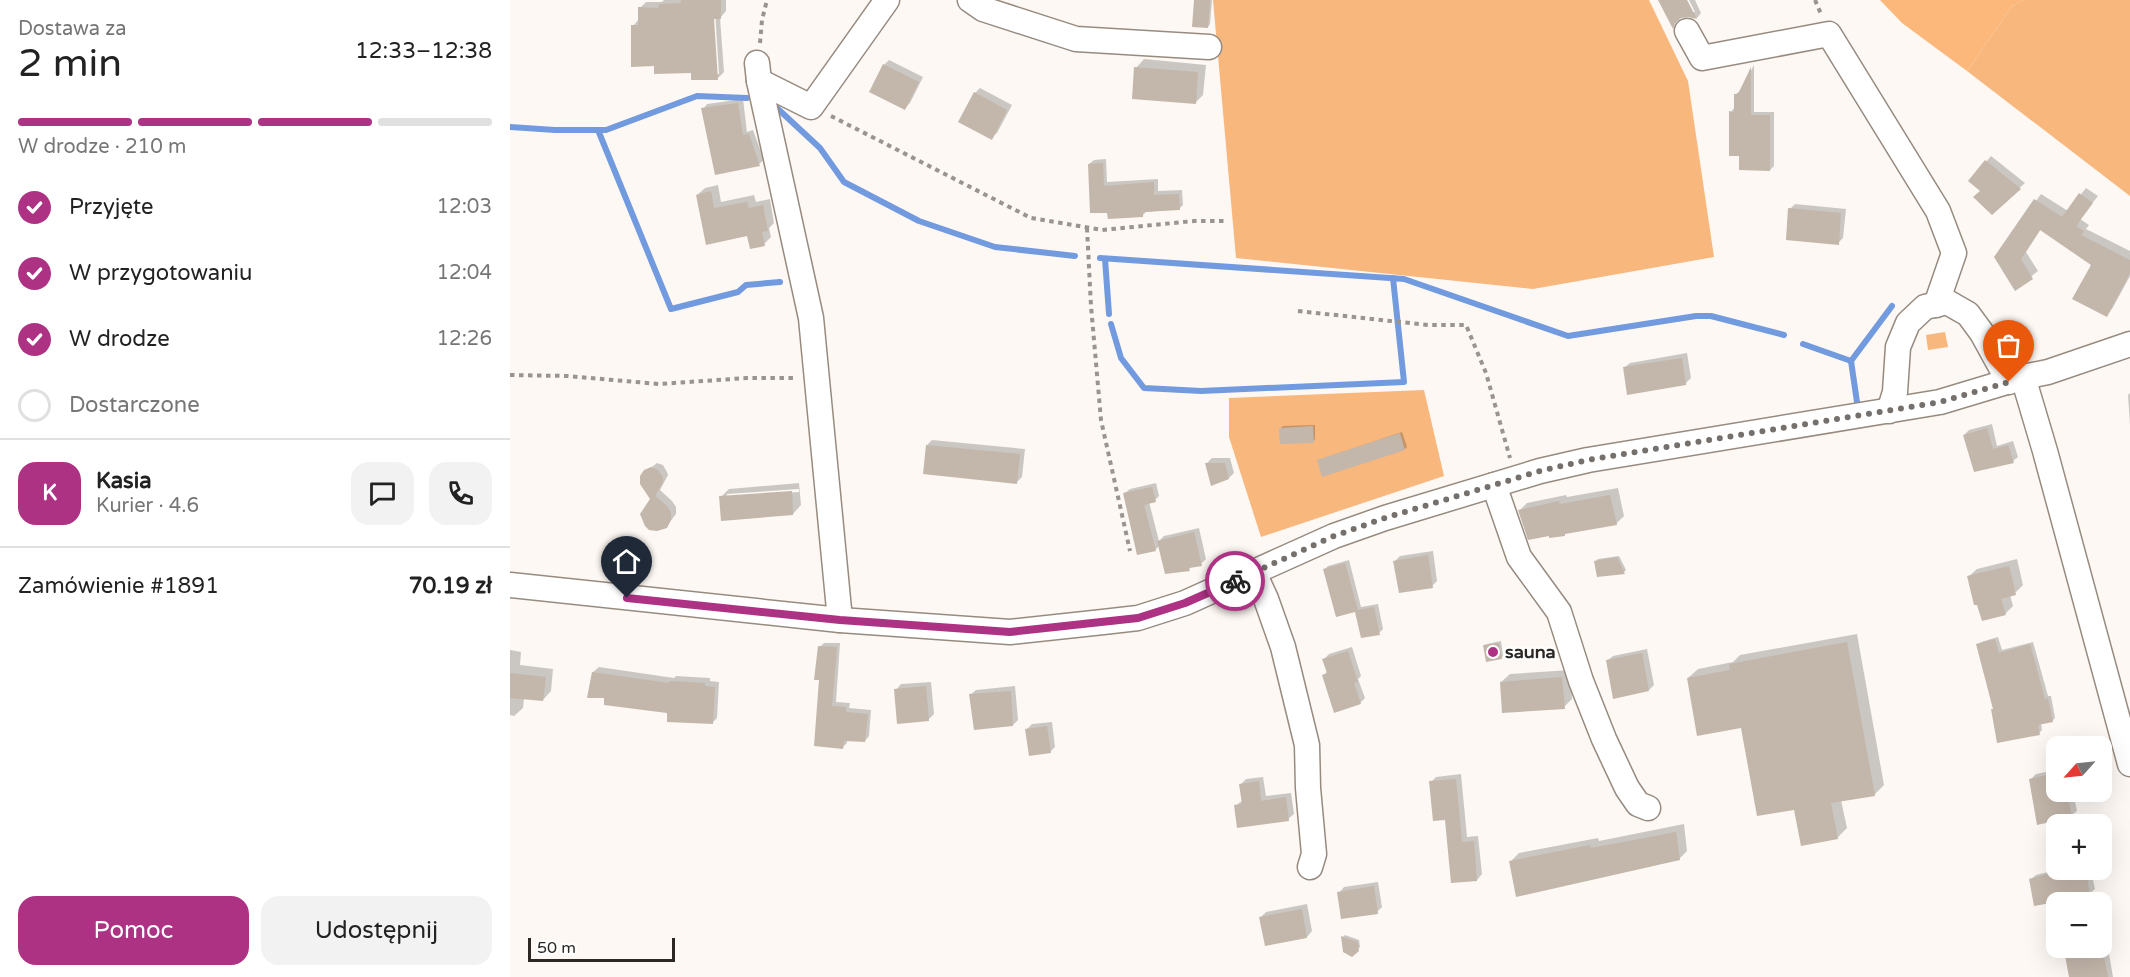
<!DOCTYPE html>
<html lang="pl">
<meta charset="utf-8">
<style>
body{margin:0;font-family:"Varela Round",sans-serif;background:#f2f2f2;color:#222;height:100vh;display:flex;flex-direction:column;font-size:22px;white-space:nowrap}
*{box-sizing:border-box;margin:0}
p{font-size:20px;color:#767676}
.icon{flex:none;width:33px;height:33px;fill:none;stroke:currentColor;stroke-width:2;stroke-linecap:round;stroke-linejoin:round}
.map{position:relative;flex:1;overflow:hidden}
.details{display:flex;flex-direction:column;background:#fff;width:510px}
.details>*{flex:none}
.needle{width:39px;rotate:243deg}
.buttons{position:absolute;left:1536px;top:736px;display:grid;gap:12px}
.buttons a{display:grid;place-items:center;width:66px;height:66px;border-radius:12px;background:#fff;box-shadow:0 6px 24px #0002;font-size:30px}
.scale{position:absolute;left:18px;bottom:15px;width:147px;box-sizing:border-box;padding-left:6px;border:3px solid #2c2723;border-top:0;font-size:16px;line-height:21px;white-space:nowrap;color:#2c2723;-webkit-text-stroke:4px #fff;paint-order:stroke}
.pin{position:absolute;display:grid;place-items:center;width:51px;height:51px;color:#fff;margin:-62px -26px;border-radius:50% 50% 50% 0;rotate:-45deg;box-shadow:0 0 6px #0007}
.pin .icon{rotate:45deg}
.courier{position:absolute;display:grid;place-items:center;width:60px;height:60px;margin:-30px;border:4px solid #ad3284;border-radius:50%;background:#fff;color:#222;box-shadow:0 2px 8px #0007}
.headline em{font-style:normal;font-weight:600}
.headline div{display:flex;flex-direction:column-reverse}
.headline{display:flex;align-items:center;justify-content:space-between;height:102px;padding:0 18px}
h1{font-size:39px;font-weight:600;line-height:45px}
.bar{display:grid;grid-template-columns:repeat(4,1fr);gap:9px 6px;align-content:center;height:72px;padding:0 18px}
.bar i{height:8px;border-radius:4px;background:#e0e0e0}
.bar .on{background:#ad3284}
.bar p{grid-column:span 4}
.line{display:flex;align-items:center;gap:15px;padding:0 18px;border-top:2px solid #e0e0e0}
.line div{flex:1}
.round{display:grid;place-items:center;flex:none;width:63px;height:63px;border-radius:18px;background:#f2f2f2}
ol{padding:0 18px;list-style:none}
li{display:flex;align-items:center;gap:18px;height:66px}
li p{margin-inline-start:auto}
li .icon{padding:6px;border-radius:50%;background:#ad3284;color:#fff;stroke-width:4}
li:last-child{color:#767676}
li i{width:33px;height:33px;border:3px solid #e0e0e0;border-radius:50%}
.cta{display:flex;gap:12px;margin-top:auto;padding:12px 18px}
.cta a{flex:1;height:69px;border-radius:18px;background:#ad3284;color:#fff;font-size:24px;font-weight:600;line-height:69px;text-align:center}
.cta a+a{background:#f2f2f2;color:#222}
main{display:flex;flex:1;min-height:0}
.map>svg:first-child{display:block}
</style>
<main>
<section class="details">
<div class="headline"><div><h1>2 min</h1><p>Dostawa za</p></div><em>12:33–12:38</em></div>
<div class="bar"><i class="on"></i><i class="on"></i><i class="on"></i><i></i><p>W drodze · 210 m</p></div>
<ol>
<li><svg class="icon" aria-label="check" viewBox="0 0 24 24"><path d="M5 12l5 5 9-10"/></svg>Przyjęte<p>12:03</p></li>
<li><svg class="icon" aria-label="check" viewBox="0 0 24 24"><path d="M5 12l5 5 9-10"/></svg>W przygotowaniu<p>12:04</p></li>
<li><svg class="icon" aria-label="check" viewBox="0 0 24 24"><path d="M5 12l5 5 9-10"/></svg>W drodze<p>12:26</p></li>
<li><i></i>Dostarczone</li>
</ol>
<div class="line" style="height:108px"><b class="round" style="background:#ad3284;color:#fff">K</b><div><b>Kasia</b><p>Kurier · 4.6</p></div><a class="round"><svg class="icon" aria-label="chat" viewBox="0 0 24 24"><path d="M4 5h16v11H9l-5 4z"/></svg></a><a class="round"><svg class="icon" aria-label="phone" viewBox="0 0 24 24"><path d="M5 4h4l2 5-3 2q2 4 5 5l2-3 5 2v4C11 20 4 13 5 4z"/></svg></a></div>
<div class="line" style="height:78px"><div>Zamówienie #1891</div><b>70.19 zł</b></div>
<div class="cta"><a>Pomoc</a><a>Udostępnij</a></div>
</section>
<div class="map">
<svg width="1620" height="977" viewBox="0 0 1620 977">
<rect width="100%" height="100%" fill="#fdf8f3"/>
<g fill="#f7b77d">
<path d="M 703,0 L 1139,0 L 1178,81 L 1204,257 L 1023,289 L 726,258 Z"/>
<path d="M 1514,0 L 1620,0 L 1620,196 L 1457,71 L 1502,6 Z"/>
<path d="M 1435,332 L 1438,347 L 1418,350 L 1416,335 Z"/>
<path d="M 914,390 L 934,476 L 751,537 L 719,437 L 719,398 Z"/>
</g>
<path fill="#fcb87a" d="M 1370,0 L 1514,0 L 1502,6 L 1457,71 L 1392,23 Z"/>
<g fill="#0003" fill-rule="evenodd">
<path d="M 154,0 L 216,0 L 216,11 L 210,18 L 214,72 L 208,78 L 145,64 L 123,26 L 129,19 L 130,8 L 136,2 L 152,2 ZM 202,11 L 205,11 L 209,74 L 206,74 Z"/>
<path d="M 685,0 L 702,0 L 700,24 L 698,27 Z"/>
<path d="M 1149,0 L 1175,0 L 1182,12 L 1185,12 L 1179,0 L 1185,0 L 1191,13 L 1187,18 L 1178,15 L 1170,17 L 1163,27 Z"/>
<path d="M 634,59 L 696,65 L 693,95 L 685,103 L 626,68 Z"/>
<path d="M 379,60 L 413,77 L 400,103 L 395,108 L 374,65 Z"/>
<path d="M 1244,65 L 1244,112 L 1264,112 L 1264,166 L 1260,170 L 1231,154 L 1221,112 L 1224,108 L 1226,94 L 1231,90 Z"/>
<path d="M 470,88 L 502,105 L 487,133 L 481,138 L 465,93 Z"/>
<path d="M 233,99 L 237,132 L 243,130 L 254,160 L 249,164 L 193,109 L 197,104 Z"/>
<path d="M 1481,156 L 1515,183 L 1482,213 L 1472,190 L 1460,181 Z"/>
<path d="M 596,159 L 597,182 L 648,179 L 648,191 L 672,190 L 673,205 L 669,209 L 636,212 L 632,216 L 599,217 L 579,164 L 584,160 Z"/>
<path d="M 208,185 L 211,202 L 244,195 L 246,202 L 260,199 L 264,223 L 259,228 L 261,237 L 254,244 L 238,234 L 197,243 L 187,195 L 195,188 Z"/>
<path d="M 1576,188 L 1588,196 L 1570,219 L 1579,225 L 1576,229 L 1620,251 L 1620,276 L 1602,309 L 1596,315 L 1583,264 L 1531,229 L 1516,252 L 1528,271 L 1505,289 L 1485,257 L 1531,194 L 1558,211 Z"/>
<path d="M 1285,204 L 1336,209 L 1333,238 L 1328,243 L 1280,209 Z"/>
<path d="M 1177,353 L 1181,378 L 1175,384 L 1114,368 L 1120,363 Z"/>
<path d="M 1620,393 L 1620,425 L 1618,395 Z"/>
<path d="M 1482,424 L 1487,446 L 1503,441 L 1508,457 L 1503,461 L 1454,435 L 1459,430 Z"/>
<path d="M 805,425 L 805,439 L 803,441 L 771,428 L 773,426 Z"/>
<path d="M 892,432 L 897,447 L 895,449 L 809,460 Z"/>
<path d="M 422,440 L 515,449 L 512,477 L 507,482 L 417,445 Z"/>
<path d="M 702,458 L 720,458 L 724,473 L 719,478 L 697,463 Z"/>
<path d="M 147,463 L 153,465 L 157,472 L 158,475 L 150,490 L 162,501 L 166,507 L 166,514 L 156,527 L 141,499 L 133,474 Z"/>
<path d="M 289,483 L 291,505 L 283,514 L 211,497 L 219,489 ZM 289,489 L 289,492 L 217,497 L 217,494 Z"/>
<path d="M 646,483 L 649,496 L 645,500 L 639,502 L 649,541 L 654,536 L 689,528 L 696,559 L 691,564 L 682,566 L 679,569 L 650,545 L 645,550 L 615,493 L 620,489 Z"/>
<path d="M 1108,488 L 1114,516 L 1106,524 L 1057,532 L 1055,534 L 1010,510 L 1017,503 L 1056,495 L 1057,497 Z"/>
<path d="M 923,551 L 927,581 L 922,586 L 885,561 L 890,556 Z"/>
<path d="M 1109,556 L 1116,570 L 1114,572 L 1086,561 L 1088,559 Z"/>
<path d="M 1507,559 L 1513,585 L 1505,593 L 1500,595 L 1503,606 L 1495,614 L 1458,577 L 1467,569 Z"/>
<path d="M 839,560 L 851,607 L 868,604 L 873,629 L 869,633 L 846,610 L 814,570 L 818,566 Z"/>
<path d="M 1347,634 L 1374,785 L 1365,794 L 1331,800 L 1337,828 L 1327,838 L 1285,808 L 1232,726 L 1178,678 L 1188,669 L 1223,662 L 1230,655 Z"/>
<path d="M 1488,637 L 1492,650 L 1523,642 L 1538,696 L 1541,696 L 1545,718 L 1542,721 L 1531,723 L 1532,730 L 1529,733 L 1485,708 L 1467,645 L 1471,642 Z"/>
<path d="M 991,641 L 993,656 L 991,658 L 975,646 L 977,644 Z"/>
<path d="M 314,643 L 330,643 L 326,702 L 340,703 L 339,708 L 361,710 L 359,736 L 355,741 L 337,739 L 337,743 L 333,747 L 310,679 L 310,647 Z"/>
<path d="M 842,647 L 851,676 L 848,679 L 855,698 L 850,703 L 814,675 L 818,671 L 814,659 L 819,654 Z"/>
<path d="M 1137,649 L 1144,685 L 1139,690 L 1097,661 L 1103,656 Z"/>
<path d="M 0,650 L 11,652 L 10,665 L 43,669 L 41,691 L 33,700 L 14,698 L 13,708 L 4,716 L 0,715 Z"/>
<path d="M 89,667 L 164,678 L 166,676 L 200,678 L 200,681 L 209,682 L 207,718 L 202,723 L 95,696 L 83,672 Z"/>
<path d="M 1060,670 L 1062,699 L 1054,707 L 991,682 L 1000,674 Z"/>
<path d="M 421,682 L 424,714 L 418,720 L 386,690 L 391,684 Z"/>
<path d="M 505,686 L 508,720 L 503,725 L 460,695 L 466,690 Z"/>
<path d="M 542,722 L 545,747 L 540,752 L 517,729 L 522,724 Z"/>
<path d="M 1546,770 L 1546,792 L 1563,792 L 1567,811 L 1561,816 L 1520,780 L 1526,774 Z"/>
<path d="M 951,774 L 957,837 L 968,836 L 972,874 L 967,880 L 936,818 L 921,782 L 926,777 Z"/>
<path d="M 753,777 L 756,796 L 781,793 L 784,814 L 778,819 L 725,806 L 733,800 L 731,784 L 736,779 Z"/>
<path d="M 1174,824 L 1177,851 L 1169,859 L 1001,861 L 1009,853 L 1088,838 L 1089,841 Z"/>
<path d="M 1546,867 L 1546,870 L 1581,870 L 1585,889 L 1579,894 L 1520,880 L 1526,875 L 1542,871 Z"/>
<path d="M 868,882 L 872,907 L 867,912 L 829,893 L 834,887 Z"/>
<path d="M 797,904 L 802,931 L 797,937 L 750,918 L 756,912 Z"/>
<path d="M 835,935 L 849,940 L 850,947 L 841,955 L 833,937 Z"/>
<path d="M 1597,942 L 1603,977 L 1561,977 L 1556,950 L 1558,948 L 1592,948 L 1592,943 Z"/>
</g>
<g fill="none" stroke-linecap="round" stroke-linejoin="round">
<g stroke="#729adf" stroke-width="6">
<path d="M 268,109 L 310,148 L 334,182 L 409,221 L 485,247 L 565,256"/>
<path d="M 0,127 L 45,130 L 96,130 L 187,96 L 237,98"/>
<path d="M 88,130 L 161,309 L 228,292 L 236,285 L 270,282"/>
<path d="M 590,258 L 894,279 L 1058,336 L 1186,316 L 1201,316 L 1274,335"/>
<path d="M 595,259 L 599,314"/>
<path d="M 601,324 L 611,358 L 634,388 L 691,391 L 894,382 L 883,278"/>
<path d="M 1293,344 L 1341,361 L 1382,306"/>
<path d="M 1341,361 L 1347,402"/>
</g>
</g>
<g fill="#c3b6ab">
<path d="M 171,0 L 211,0 L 211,19 L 204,19 L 208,80 L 181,80 L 181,73 L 144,74 L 144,66 L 121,67 L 121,25 L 128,25 L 128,7 L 148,8 L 149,4 L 171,3 Z"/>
<path d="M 684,0 L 700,0 L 698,28 L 682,27 Z"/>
<path d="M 1148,0 L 1177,0 L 1187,19 L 1178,17 L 1171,18 L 1165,23 L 1163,29 Z"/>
<path d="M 373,64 L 409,82 L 395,110 L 359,92 Z"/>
<path d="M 624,67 L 688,72 L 686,104 L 622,99 Z"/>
<path d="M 1241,67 L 1241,115 L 1260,115 L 1260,171 L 1229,170 L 1229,156 L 1219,156 L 1219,111 L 1224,112 L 1224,94 L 1228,94 Z"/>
<path d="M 464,92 L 497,110 L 482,140 L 448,122 Z"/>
<path d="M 228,103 L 233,135 L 239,134 L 250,166 L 205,175 L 191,108 Z"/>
<path d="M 1475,160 L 1511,189 L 1482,215 L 1463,197 L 1470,191 L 1458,181 Z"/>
<path d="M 593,163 L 594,186 L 644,182 L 644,195 L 669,194 L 670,210 L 633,212 L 633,217 L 598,219 L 597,213 L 580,213 L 578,164 Z"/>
<path d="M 201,191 L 204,208 L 237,202 L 239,208 L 253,205 L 258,231 L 252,232 L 255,246 L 240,249 L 237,236 L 196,245 L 186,195 Z"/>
<path d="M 1569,193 L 1583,203 L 1566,226 L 1574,231 L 1571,235 L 1620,260 L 1620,273 L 1597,317 L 1562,299 L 1581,265 L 1530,230 L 1511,259 L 1523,279 L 1505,291 L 1484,257 L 1524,199 L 1552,217 Z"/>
<path d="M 1278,208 L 1331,213 L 1329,245 L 1276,240 Z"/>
<path d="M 1172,358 L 1176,385 L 1117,395 L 1113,367 Z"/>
<path d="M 803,426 L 804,443 L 770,444 L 769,428 Z"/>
<path d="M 1477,428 L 1483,449 L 1498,445 L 1504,463 L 1464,472 L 1453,435 Z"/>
<path d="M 890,433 L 895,450 L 812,477 L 807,460 Z"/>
<path d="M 416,445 L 510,454 L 507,484 L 413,474 Z"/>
<path d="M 695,463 L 715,463 L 719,479 L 701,486 Z"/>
<path d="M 141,467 L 148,470 L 153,477 L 153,482 L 145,496 L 157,506 L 161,513 L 161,520 L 157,528 L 147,531 L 139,530 L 135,526 L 130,514 L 140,499 L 130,484 L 130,476 L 134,470 Z"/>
<path d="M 642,487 L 646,502 L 634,505 L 646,551 L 627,555 L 613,493 Z"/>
<path d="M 282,491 L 283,515 L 211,521 L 209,496 Z"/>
<path d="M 1100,495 L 1107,525 L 1055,534 L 1055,536 L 1039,538 L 1039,536 L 1018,540 L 1008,510 L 1049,501 L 1050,504 Z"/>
<path d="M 684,532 L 692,566 L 679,568 L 680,571 L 655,574 L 647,541 Z"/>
<path d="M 918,555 L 923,588 L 889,593 L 883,561 Z"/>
<path d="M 1107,557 L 1115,574 L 1087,577 L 1084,561 Z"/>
<path d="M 835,563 L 848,610 L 864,607 L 870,635 L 851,638 L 845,612 L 826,617 L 813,569 Z"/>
<path d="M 1499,566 L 1506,595 L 1491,599 L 1496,615 L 1472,621 L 1467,605 L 1464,605 L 1457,576 Z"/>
<path d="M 1485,639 L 1489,653 L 1520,644 L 1535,699 L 1538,698 L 1543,722 L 1528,725 L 1530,735 L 1487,743 L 1481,709 L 1483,709 L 1466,644 Z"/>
<path d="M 1337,642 L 1365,796 L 1321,803 L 1328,839 L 1291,846 L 1284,810 L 1247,816 L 1231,728 L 1187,736 L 1177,678 L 1220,670 L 1219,664 Z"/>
<path d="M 989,643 L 992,659 L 976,662 L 973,645 Z"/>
<path d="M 308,646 L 327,647 L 322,706 L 336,707 L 336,712 L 358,714 L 355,742 L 334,741 L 333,749 L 304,746 L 309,680 L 304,680 Z"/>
<path d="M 838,651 L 848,682 L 844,683 L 851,704 L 824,713 L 812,675 L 817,673 L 812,659 Z"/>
<path d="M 1132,653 L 1139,691 L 1103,699 L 1096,660 Z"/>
<path d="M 82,672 L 159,683 L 159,681 L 195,683 L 195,686 L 205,687 L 203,724 L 157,722 L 157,713 L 94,705 L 94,698 L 77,698 Z"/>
<path d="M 0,673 L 36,677 L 33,701 L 0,698 Z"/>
<path d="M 1052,677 L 1055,709 L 992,713 L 990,682 Z"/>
<path d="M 416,686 L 419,721 L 387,724 L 384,689 Z"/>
<path d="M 501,691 L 503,726 L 464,730 L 459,694 Z"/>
<path d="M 537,726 L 541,753 L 519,756 L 515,729 Z"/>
<path d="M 1546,773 L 1546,792 L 1557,792 L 1562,817 L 1527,825 L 1519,779 Z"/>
<path d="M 946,779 L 952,842 L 964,841 L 967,881 L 941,883 L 935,820 L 923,821 L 919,781 Z"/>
<path d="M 749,781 L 751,801 L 776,797 L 779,821 L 727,828 L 724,805 L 732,804 L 729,784 Z"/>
<path d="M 1166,832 L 1170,860 L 1006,897 L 999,861 L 1080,845 L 1081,848 Z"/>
<path d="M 1551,870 L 1576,870 L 1580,896 L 1524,906 L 1519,879 Z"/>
<path d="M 864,886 L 868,914 L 831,919 L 827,892 Z"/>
<path d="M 792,909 L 797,938 L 755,946 L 749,917 Z"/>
<path d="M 831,936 L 848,942 L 849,951 L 842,957 L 833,952 Z"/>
<path d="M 1592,946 L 1598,977 L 1559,977 L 1554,950 L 1592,948 Z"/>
</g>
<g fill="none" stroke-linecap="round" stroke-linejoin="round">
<defs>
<g id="minor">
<path d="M 460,0 L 473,9 L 566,39 L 699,47"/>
<path d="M 1177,31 L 1192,58 L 1319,34 L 1428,211 L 1444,253 L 1426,305"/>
<path d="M 247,63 L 249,81 L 301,318 L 330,620"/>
<path d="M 249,81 L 301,107 L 377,0"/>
<path d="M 1513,377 L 1535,451 L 1620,764"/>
<path d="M 1379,411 L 1385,392 L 1388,347 L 1398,323 L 1415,307 L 1437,302 L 1458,314 L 1472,333 L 1499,382"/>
<path d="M 984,485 L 1009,557 L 1049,612 L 1071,681 L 1094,739 L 1117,788 L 1128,804 L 1138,808"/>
<path d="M 744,573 L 756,599 L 773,647 L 797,745 L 798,788 L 804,854 L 800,867"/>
<path d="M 0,585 L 330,620 L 500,632 L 593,622 L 628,618 L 675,603 L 824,536 L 875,518 L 1030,471 L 1078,460 L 1430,402 L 1513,377 L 1538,372 L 1620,344"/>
</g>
</defs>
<use href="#minor" stroke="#978b80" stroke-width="27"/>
<g stroke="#999490" stroke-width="4" stroke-dasharray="4.5 4.5" stroke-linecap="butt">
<path d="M 1305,0 L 1311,14"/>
<path d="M 250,43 L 252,20 L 257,0"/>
<path d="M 321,116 L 521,218 L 592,230 L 684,221 L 715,221"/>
<path d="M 577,228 L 581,306 L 591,420 L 620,551"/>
<path d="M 788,311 L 918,325 L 956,325 L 976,373 L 1000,458"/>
<path d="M 0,375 L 57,376 L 149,384 L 237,378 L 285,378"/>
</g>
<use href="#minor" stroke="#fff" stroke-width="24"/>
</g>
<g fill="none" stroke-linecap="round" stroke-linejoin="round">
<path stroke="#75706c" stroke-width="6" stroke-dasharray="0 10.8" d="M 725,581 L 824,536 L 875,518 L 1030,471 L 1078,460 L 1430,402 L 1499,382"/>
<path stroke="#ad3284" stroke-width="8" d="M 117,598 L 330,620 L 500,632 L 628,618 L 675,603 L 725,581"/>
</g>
<circle fill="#ad3284" stroke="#fff" stroke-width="2" cx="983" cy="652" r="6"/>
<g text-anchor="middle" stroke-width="4.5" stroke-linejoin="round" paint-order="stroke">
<g font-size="18" font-weight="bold" fill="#2c2723" stroke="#fff" text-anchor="start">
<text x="995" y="658">sauna</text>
</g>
</g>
</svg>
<div class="buttons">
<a><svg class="needle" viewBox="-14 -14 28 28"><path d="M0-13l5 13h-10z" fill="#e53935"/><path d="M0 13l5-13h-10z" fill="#767676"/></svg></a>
<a>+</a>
<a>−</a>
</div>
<div class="scale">50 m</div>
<div class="pin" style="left:1499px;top:382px;background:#ea580c"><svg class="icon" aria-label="bag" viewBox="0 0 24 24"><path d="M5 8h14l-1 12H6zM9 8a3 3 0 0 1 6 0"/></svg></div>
<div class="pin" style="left:117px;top:598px;background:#1f2937"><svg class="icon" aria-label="home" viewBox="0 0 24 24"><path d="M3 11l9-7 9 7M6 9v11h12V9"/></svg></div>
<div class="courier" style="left:725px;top:581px"><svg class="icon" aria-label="bike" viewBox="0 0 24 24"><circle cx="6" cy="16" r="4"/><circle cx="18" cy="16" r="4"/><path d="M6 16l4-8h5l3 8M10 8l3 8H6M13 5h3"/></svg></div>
</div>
</main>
